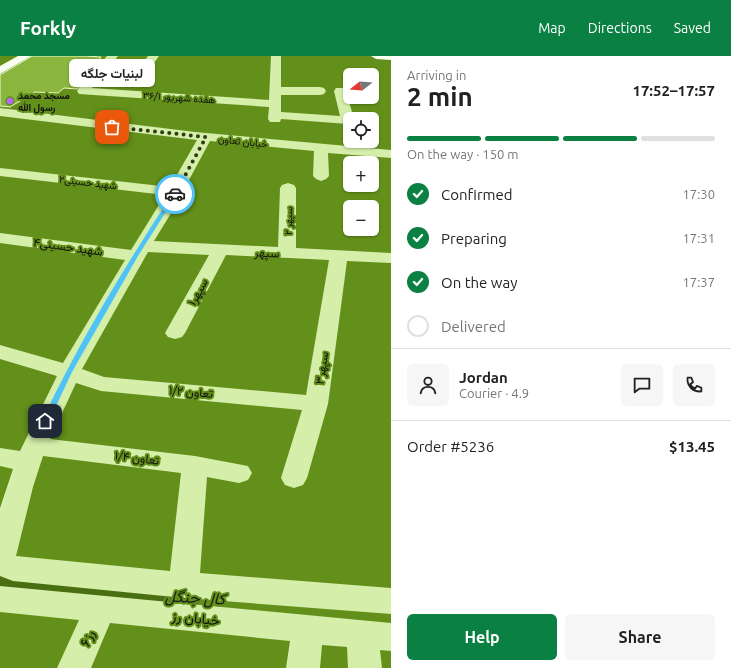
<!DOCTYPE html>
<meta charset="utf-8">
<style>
body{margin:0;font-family:Ubuntu,Vazirmatn,sans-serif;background:#f6f6f6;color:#222;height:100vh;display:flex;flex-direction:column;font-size:15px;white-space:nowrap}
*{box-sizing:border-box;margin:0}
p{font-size:13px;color:#767676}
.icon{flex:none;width:22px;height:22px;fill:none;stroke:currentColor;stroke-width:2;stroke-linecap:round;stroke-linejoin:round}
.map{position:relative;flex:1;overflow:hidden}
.panel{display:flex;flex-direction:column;background:#fff;width:340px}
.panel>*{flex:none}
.needle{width:26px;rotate:253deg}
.buttons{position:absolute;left:343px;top:12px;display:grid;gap:8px}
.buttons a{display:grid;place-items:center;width:36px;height:36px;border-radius:6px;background:#fff;box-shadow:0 1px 3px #0004;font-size:20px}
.pin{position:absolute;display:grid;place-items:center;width:34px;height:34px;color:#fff;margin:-17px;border-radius:8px;box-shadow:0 2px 6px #0006}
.courier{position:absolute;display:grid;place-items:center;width:40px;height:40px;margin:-20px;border:3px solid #4fc3f7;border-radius:50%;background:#fff;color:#222;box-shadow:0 1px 5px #0007}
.bubble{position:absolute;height:28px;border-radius:6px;background:#fff;box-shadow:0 1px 3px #0004;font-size:13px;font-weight:700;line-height:28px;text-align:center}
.summary em{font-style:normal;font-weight:700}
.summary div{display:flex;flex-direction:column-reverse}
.summary{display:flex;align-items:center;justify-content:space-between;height:68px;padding:0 16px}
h1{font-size:26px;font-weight:700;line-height:30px}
.bar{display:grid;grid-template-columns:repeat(4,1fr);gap:6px 4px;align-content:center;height:48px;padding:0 16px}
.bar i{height:5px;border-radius:3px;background:#e0e0e0}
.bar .on{background:#0b8043}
.bar p{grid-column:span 4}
.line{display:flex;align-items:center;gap:10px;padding:0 16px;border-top:1px solid #e0e0e0}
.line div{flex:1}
.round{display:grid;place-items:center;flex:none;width:42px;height:42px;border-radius:6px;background:#f6f6f6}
ol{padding:0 16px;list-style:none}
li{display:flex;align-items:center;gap:12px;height:44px}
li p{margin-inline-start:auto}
li .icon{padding:4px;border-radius:50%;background:#0b8043;color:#fff;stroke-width:4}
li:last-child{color:#767676}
li i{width:22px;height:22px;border:2px solid #e0e0e0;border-radius:50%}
.button{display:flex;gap:8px;margin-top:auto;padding:8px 16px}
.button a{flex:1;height:46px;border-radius:6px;background:#0b8043;color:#fff;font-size:16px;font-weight:700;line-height:46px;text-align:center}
.button a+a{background:#f6f6f6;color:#222}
header{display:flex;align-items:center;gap:24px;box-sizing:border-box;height:56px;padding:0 20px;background:#0b8043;color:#fff}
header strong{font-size:19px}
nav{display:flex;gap:22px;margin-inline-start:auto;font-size:14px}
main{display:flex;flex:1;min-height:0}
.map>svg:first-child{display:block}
</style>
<header>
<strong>Forkly</strong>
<nav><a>Map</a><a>Directions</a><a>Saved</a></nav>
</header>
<main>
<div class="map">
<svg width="391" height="612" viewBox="0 0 391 612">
<rect width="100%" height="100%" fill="#63901a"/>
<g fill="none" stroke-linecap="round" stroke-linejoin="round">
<path fill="#4a6e12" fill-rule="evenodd" d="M 0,516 L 12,520 L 186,528 L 197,532 L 201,541 L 197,550 L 186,554 L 12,546 L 0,542 Z"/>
</g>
<path fill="#8ab63e" stroke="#ebfacf" d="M 32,0 L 86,0 L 101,1 L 94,13 L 77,33 L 64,32 L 58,37 L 35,36 L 10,51 L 0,50 L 0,19 Z"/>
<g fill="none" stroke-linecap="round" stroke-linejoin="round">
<g fill="#d5eea9" fill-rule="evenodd">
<path d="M 107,0 L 118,0 L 92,32 L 269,44 L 271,0 L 281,0 L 281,31 L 320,31 L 324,32 L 326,35 L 324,38 L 320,39 L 281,39 L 281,56 L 340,60 L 334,35 L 336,32 L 344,32 L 346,35 L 354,63 L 350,63 L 350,67 L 348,68 L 281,63 L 280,66 L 270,66 L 268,63 L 269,51 L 79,38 L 77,35 L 79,32 Z"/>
<path d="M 148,0 L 159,0 L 144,21 L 136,21 L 134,19 Z"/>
<path d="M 0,52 L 195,76 L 391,94 L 391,102 L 328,97 L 329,120 L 326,123 L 321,125 L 316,123 L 313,120 L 314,95 L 210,85 L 183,135 L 184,136 L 154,185 L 278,191 L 280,132 L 282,129 L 288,127 L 294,129 L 296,132 L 296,192 L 391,197 L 391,207 L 347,205 L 328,348 L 307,422 L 303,429 L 294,432 L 285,429 L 281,422 L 302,354 L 101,335 L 76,327 L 50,383 L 195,400 L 248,410 L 252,417 L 248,424 L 239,427 L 207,421 L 200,517 L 391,532 L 391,558 L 184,542 L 13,525 L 0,520 L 0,452 L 13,413 L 0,410 L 0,392 L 20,395 L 57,320 L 0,303 L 0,289 L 63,307 L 125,204 L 0,187 L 0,177 L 131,194 L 165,139 L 0,120 L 0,112 L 170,131 L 197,84 L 0,60 ZM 148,196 L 209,199 L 165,277 L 168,281 L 175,283 L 182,281 L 185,277 L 226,199 L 329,204 L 306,339 L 104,321 L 82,313 ZM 43,400 L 181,417 L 170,515 L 16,500 L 33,431 Z"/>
<path d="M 0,530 L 391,567 L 391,595 L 380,594 L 382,612 L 348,612 L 347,591 L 322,589 L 320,612 L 286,612 L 290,585 L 110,567 L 91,612 L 57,612 L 79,564 L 0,556 Z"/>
</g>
<g fill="#f9fff0" fill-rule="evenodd">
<path d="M 18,0 L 31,0 L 0,18 L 0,10 Z"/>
<path d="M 371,0 L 391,0 L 391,4 L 376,3 Z"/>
</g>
</g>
<path fill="#4fc3f7" d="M 173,137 L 177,138 L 138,200 L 72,316 L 49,365 L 45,368 L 43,367 L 42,365 C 79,286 125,210 173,137 Z"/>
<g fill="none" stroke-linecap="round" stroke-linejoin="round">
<path stroke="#2e3d14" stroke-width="4" stroke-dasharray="0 7.2" d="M 112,71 L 206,81 L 175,138"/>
</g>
<circle fill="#b766ff" stroke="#63901a" stroke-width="1.5" cx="10" cy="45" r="4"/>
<g text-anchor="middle" stroke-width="4" stroke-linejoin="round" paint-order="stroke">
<g font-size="10" font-weight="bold" fill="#111" stroke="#63901a" text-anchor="start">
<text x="18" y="43">مسجد محمد<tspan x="18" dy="12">رسول الله</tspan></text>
</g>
<g font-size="10" fill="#111" stroke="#63901a">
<text transform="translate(179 41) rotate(4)" y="4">هفده شهریور ۳۶/۱</text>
<text transform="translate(243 85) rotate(6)" y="4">خیابان تعاون</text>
<text transform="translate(88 126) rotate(7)" y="4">شهید حسینی۲</text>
<text transform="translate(288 165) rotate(-88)" y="4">سپهر ۲</text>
</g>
<g font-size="12" fill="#111" stroke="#63901a">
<text transform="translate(68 191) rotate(8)" y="4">شهید حسینی۴</text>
<text transform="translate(267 197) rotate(3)" y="4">سپهر</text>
<text transform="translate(198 236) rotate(-61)" y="4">سپهر۱</text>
<text transform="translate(322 312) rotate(-81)" y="4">سپهر۳</text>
<text transform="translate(191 336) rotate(5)" y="4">تعاون ۱/۲</text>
<text transform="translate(137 402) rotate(7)" y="4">تعاون ۱/۴</text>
</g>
<g font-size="14" fill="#111" stroke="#63901a">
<text transform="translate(196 562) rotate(6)" y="5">خیابان رز</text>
<text transform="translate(87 582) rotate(-67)" y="5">رز۶</text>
</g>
<g font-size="16" font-style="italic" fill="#1b1c19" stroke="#63901a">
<text transform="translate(195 541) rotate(3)" y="6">کال جنگل</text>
</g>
</g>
</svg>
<div class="buttons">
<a><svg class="needle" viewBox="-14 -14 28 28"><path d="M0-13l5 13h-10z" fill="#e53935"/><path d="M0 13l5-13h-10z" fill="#767676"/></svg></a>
<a><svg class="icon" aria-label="locate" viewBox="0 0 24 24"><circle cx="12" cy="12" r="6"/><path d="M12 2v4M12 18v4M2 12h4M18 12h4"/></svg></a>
<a>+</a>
<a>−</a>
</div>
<div class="pin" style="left:112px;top:71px;background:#ea580c"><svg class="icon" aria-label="bag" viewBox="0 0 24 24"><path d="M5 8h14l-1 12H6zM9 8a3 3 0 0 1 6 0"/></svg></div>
<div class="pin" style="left:45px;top:365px;background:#1f2937"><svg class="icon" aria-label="home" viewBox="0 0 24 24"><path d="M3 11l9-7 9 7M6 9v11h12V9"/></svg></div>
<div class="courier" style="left:175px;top:138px"><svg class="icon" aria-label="car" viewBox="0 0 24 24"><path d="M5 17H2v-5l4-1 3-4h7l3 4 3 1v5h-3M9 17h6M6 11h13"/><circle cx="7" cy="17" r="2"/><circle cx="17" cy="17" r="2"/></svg></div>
<div class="bubble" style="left:69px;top:3px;width:86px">لبنیات جلگه</div>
</div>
<section class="panel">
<div class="summary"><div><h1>2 min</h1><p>Arriving in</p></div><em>17:52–17:57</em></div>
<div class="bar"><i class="on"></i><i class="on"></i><i class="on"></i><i></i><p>On the way · 150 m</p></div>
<ol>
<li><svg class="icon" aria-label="check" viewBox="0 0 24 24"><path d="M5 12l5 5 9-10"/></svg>Confirmed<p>17:30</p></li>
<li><svg class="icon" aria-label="check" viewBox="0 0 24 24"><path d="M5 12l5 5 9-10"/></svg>Preparing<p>17:31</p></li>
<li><svg class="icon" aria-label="check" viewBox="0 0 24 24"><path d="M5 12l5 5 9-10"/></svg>On the way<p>17:37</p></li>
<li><i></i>Delivered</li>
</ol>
<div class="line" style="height:72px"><a class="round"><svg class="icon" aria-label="person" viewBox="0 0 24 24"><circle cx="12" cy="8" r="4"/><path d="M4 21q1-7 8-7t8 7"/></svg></a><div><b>Jordan</b><p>Courier · 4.9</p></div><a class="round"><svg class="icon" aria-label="chat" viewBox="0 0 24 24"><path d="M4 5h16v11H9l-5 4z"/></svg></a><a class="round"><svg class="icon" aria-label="phone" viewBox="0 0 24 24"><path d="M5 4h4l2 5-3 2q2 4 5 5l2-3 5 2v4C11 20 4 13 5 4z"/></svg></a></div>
<div class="line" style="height:52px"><div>Order #5236</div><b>$13.45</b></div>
<div class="button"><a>Help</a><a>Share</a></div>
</section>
</main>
